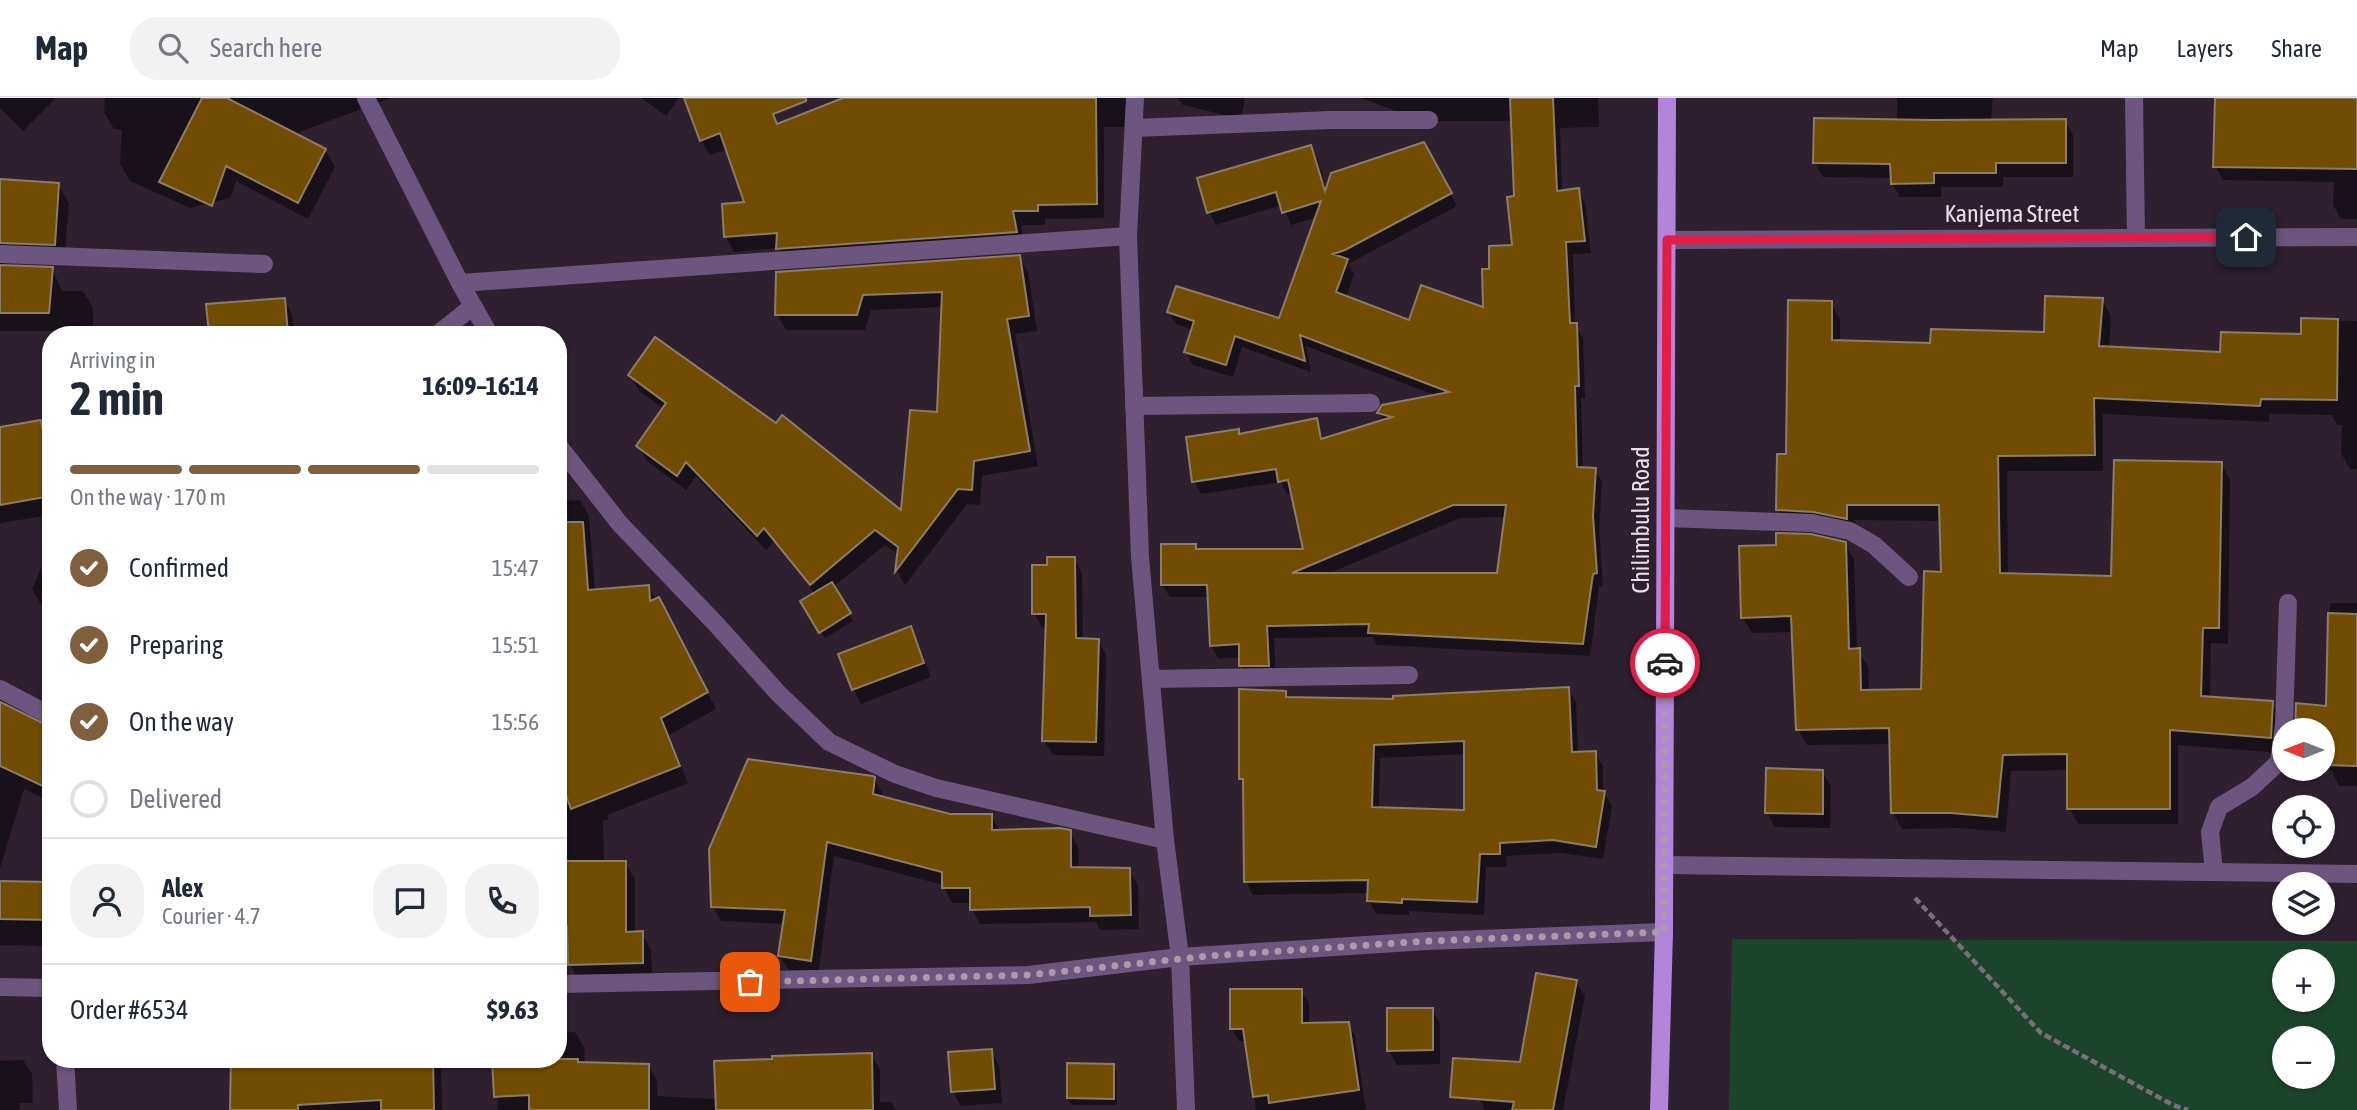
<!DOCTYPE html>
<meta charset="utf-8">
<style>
body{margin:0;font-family:"Asap Condensed",sans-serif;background:#f2f2f3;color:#1f2937;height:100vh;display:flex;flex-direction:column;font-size:26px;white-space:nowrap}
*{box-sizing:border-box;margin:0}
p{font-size:23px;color:#747a83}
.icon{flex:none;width:38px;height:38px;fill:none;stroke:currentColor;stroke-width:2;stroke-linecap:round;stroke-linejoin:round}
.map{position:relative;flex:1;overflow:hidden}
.panel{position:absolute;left:42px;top:228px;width:525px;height:742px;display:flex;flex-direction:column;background:#fff;border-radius:28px;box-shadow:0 2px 5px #0004}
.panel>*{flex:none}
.needle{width:46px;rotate:270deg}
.tools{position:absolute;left:2272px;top:620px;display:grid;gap:14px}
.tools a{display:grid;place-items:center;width:63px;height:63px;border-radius:50%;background:#fff;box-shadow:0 2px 5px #0004;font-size:35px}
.pin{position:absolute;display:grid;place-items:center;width:60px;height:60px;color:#fff;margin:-30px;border-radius:14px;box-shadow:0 4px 10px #0006}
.courier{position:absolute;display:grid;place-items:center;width:70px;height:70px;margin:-35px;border:5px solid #e11d48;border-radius:50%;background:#fff;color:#222;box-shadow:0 2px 9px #0007}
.headline em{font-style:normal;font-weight:700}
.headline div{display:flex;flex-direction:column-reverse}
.headline{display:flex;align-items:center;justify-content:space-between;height:119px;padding:0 28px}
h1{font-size:46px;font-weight:700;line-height:52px}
.bar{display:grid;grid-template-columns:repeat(4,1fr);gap:10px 7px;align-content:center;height:84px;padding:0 28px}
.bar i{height:9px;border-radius:5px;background:#e0e1e3}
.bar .active{background:#805f3f}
.bar p{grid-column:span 4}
.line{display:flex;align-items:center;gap:18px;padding:0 28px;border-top:2px solid #e0e1e3}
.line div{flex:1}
.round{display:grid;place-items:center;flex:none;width:74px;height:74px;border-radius:28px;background:#f2f2f3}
ol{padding:0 28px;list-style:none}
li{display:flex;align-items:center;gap:21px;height:77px}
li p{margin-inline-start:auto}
li .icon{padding:7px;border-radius:50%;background:#805f3f;color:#fff;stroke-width:4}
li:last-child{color:#747a83}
li i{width:38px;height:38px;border:4px solid #e0e1e3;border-radius:50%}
header{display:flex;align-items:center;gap:42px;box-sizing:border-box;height:98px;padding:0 35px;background:#fff;border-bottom:2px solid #e0e1e3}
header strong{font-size:33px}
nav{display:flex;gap:38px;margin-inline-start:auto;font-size:24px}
.search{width:490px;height:63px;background:#f2f2f3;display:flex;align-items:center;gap:18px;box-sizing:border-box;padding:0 24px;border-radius:28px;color:#747a83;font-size:26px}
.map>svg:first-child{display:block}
</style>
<header>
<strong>Map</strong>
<div class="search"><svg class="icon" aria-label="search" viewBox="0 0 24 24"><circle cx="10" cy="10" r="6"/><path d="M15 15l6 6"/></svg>Search here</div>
<nav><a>Map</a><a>Layers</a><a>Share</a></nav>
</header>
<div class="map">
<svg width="2357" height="1012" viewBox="0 0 2357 1012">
<rect width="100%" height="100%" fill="#2e202f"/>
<path fill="#1c442d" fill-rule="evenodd" d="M 1732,841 L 2357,843 L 2357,1012 L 1729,1012 ZM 2284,863 L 2322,863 L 2322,901 L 2284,901 ZM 2284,940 L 2322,940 L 2322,978 L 2284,978 Z"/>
<g fill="#0007" fill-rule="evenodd">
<path d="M 0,0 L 56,0 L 23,33 L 0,10 Z"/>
<path d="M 105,0 L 391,0 L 294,36 L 325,52 L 335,69 L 308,121 L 236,83 L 230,100 L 190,110 L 130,83 L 120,66 L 122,32 L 114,31 L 104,14 Z"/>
<path d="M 642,0 L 679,0 L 666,18 Z"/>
<path d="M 686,0 L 726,0 L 825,76 L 848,0 L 1131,0 L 1131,29 L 1104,29 L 1104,120 L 1045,121 L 1045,127 L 1021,127 L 1024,149 L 787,166 L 778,150 L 734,154 L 726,139 L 746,106 L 728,51 L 710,57 L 701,43 Z"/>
<path d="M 1178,0 L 1245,0 L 1241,21 L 1183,7 Z"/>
<path d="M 1361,0 L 1598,0 L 1599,29 L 1560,30 L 1562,94 L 1578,92 L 1585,105 L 1591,155 L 1573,156 L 1575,227 L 1583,240 L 1585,300 L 1581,300 L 1583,371 L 1595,372 L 1602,384 L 1599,432 L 1603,488 L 1599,488 L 1590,558 L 1377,547 L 1373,539 L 1274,540 L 1276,580 L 1248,580 L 1241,568 L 1241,559 L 1219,561 L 1211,548 L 1209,499 L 1170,499 L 1162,487 L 1195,448 L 1197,452 L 1305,452 L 1292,395 L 1287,396 L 1281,384 L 1201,396 L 1194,383 L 1238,333 L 1240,337 L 1316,322 L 1324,342 L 1383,322 L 1379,315 L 1437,298 L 1306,248 L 1311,274 L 1242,249 L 1233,279 L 1193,267 L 1186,254 L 1193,232 L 1176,226 L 1169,214 L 1281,222 L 1317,119 L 1291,127 L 1282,107 L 1216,127 L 1209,114 L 1310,49 L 1318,62 L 1327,92 L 1423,46 L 1457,108 L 1348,166 L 1354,176 L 1346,199 L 1410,224 L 1485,211 L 1491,172 L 1514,149 L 1516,100 L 1512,23 L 1414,23 L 1399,19 L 1396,13 ZM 1506,419 L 1499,477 L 1325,477 L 1460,420 Z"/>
<path d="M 1897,0 L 1993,0 L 1991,23 L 2065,23 L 2073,37 L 2073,79 L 2003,79 L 2003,89 L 1941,89 L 1941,99 L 1900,99 L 1892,85 L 1892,80 L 1823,79 L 1815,65 L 1897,23 Z"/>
<path d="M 2217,0 L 2357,0 L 2357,121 L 2341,121 L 2333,107 L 2334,84 L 2223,82 L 2215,68 Z"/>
<path d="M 0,83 L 58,87 L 69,105 L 64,165 L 11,163 L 0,169 Z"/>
<path d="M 1019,159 L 1028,174 L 1037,233 L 1015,236 L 1038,368 L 982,378 L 980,407 L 967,406 L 905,487 L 897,473 L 899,457 L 885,447 L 833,489 L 853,523 L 825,540 L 803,503 L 815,496 L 774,444 L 766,452 L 696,378 L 686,392 L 647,363 L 638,348 L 664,311 L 639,293 L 630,277 L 902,415 L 938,316 L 944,209 L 871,212 L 865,232 L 786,232 L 777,216 Z"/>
<path d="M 0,169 L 52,171 L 62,193 L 83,193 L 93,210 L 93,236 L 54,236 L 54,233 L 0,233 Z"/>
<path d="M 284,202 L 292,216 L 294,236 L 260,236 L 249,204 Z"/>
<path d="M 2102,202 L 2111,218 L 2109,250 L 2222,256 L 2303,237 L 2303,222 L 2357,223 L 2357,371 L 2350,371 L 2341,355 L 2342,327 L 2337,327 L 2332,317 L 2269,316 L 2269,324 L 2103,316 L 2103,373 L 2007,373 L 2008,477 L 2113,480 L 2221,366 L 2230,382 L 2228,546 L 2211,545 L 2210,600 L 2272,605 L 2282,621 L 2279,655 L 2178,647 L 2178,726 L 2078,726 L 2069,710 L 2069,672 L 2011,673 L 2006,734 L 1961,730 L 1902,731 L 1893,715 L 1892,646 L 1807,647 L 1798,631 L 1793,534 L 1752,535 L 1742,519 L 1845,445 L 1854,462 L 1857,552 L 1868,568 L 1869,593 L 1923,592 L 1943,476 L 1941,423 L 1855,422 L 1855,436 L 1787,428 L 1778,412 L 1788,358 L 1831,205 L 1840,221 L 1840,244 L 1932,246 L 2046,235 Z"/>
<path d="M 51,322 L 51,417 L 0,425 L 0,331 Z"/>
<path d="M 580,402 L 589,418 L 595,494 L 648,489 L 668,518 L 716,611 L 669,637 L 688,685 L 607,717 L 609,721 L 603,723 L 604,765 L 625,765 L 635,781 L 635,835 L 642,835 L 651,852 L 652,881 L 579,883 L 570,866 L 569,857 L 558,858 L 558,403 Z"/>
<path d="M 51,448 L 51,513 L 43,510 L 32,491 Z"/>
<path d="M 1074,461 L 1082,475 L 1083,542 L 1098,542 L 1106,557 L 1104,658 L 1053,657 L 1044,643 L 1047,530 L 1042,530 L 1034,515 L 1049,468 Z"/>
<path d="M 2330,505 L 2357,505 L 2357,688 L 2339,688 L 2327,664 L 2322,664 L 2322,632 L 2328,609 Z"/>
<path d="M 910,530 L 918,545 L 931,579 L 861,606 L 853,591 Z"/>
<path d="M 1568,591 L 1576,604 L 1578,655 L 1595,655 L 1603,668 L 1603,694 L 1612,708 L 1603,761 L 1561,755 L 1506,758 L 1507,769 L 1486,769 L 1484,817 L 1409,813 L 1409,817 L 1376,816 L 1369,803 L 1369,795 L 1253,797 L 1246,783 L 1245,687 L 1241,681 L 1285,594 L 1288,601 L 1394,602 ZM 1466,656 L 1466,714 L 1379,711 L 1380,660 Z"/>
<path d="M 0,606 L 51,630 L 51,704 L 24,691 L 0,770 Z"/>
<path d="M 1822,673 L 1831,688 L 1830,730 L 1775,729 L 1767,714 Z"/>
<path d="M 874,680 L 882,695 L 882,700 L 950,718 L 991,718 L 1000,733 L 1070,734 L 1078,749 L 1079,771 L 1129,772 L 1138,787 L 1139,831 L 1100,832 L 1096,824 L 980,826 L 972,811 L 972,805 L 952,805 L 943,787 L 834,758 L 818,877 L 789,872 L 780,858 L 784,826 L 721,823 L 713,808 Z"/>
<path d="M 0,782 L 51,783 L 51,848 L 0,847 Z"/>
<path d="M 1576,884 L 1585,898 L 1563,1012 L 1485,1012 L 1479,1001 L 1522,966 Z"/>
<path d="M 1301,893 L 1309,905 L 1309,927 L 1348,926 L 1355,938 L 1366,1012 L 1256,1012 L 1246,943 L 1239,943 L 1232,931 Z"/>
<path d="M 1432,911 L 1440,926 L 1440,966 L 1397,967 L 1388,952 Z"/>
<path d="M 575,934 L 584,949 L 585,966 L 648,967 L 657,983 L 657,998 L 718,1001 L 871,956 L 880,972 L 880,1004 L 891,1004 L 896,1012 L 498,1012 L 494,961 L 558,961 L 558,935 Z"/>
<path d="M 991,953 L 999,968 L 1002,1005 L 961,1008 L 953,994 Z"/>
<path d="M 233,961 L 437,961 L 441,968 L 442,1012 L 231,1012 Z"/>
<path d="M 23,962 L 32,976 L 33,1005 L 19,1005 L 20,1012 L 0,1012 L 0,963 Z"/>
<path d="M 1113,967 L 1117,974 L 1117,1007 L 1072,1007 L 1068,1000 Z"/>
</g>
<g fill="#724c02" stroke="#8b7d68" stroke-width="2" fill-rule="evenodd">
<path d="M 202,0 L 227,0 L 326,51 L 298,105 L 226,68 L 212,108 L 159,84 Z"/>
<path d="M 684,0 L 806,0 L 806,3 L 773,16 L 777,26 L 843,0 L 1096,0 L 1097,106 L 1038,107 L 1038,113 L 1013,113 L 1017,134 L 776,151 L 777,135 L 724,139 L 722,106 L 744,104 L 720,35 L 700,43 Z"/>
<path d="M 1510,0 L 1553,0 L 1557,93 L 1579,90 L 1585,143 L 1566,144 L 1570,225 L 1577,225 L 1579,288 L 1575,288 L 1577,369 L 1596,370 L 1593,418 L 1597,475 L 1593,476 L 1583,546 L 1368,535 L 1369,526 L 1267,528 L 1269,568 L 1239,568 L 1239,546 L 1210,548 L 1207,487 L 1161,487 L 1161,446 L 1196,446 L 1196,451 L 1303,451 L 1288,382 L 1278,384 L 1276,371 L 1192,384 L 1186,339 L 1239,331 L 1239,336 L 1317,320 L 1321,341 L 1392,319 L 1377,315 L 1382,307 L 1449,294 L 1300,237 L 1305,263 L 1235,238 L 1226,267 L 1184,254 L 1194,223 L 1167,214 L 1176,188 L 1279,220 L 1321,103 L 1282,115 L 1276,94 L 1207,115 L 1197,80 L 1311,47 L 1325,93 L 1331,75 L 1424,44 L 1452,95 L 1345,152 L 1333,156 L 1348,161 L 1336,194 L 1409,222 L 1421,187 L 1483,209 L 1482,171 L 1489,171 L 1489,148 L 1512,147 L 1507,99 L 1514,98 ZM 1453,407 L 1506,407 L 1497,475 L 1292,475 Z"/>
<path d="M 2215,0 L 2357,0 L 2357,71 L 2213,69 Z"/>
<path d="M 1814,20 L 1934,22 L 2066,21 L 2066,65 L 1996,65 L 1996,75 L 1934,75 L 1934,85 L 1891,86 L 1890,66 L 1813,65 Z"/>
<path d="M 0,81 L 59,85 L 55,147 L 0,145 Z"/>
<path d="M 1020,157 L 1029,218 L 1007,221 L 1030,353 L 974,363 L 972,392 L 958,391 L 895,474 L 898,449 L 875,432 L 810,487 L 764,430 L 757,438 L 686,364 L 677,378 L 636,348 L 666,305 L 628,277 L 655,239 L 776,325 L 782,317 L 901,412 L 910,312 L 937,314 L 942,194 L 863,197 L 857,217 L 775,217 L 776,174 Z"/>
<path d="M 0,167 L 53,169 L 49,215 L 0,215 Z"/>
<path d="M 2045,198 L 2103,200 L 2099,248 L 2220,254 L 2221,234 L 2301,236 L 2301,220 L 2338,221 L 2337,302 L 2261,301 L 2260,308 L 2094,300 L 2095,357 L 1998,358 L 2000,475 L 2111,478 L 2114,362 L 2222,364 L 2219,530 L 2203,530 L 2201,598 L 2273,603 L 2271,640 L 2170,632 L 2170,711 L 2067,711 L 2067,656 L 2003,657 L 1997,719 L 1951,715 L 1891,715 L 1889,630 L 1796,632 L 1791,518 L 1741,520 L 1739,448 L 1776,447 L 1776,435 L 1811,436 L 1846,444 L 1849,551 L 1860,550 L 1861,592 L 1921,591 L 1924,473 L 1941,474 L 1939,407 L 1847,407 L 1847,421 L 1813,414 L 1776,412 L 1777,356 L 1786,356 L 1788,202 L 1832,203 L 1832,242 L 1930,245 L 1931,231 L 2044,234 Z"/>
<path d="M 285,200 L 288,236 L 209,236 L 206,206 Z"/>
<path d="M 41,322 L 51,380 L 51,398 L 0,407 L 0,329 Z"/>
<path d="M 558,424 L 583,424 L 588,492 L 649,487 L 650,503 L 659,499 L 708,594 L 661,620 L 680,668 L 571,711 L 558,676 Z"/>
<path d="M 1047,459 L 1075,459 L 1076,540 L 1099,541 L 1096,644 L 1042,643 L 1046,516 L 1032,516 L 1032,467 L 1047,467 Z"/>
<path d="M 832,484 L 851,515 L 819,535 L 800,503 Z"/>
<path d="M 2328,515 L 2357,516 L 2357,668 L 2325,667 L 2326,644 L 2322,644 L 2322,632 L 2295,632 L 2296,605 L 2326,608 Z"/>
<path d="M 911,528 L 924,565 L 852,592 L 838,556 Z"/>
<path d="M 1569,589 L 1572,654 L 1596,653 L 1597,692 L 1605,693 L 1596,749 L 1553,742 L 1500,745 L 1500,756 L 1480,756 L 1477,804 L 1402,801 L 1402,805 L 1367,803 L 1368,782 L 1244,784 L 1243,681 L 1239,681 L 1239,591 L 1286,593 L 1286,599 L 1393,601 L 1393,598 ZM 1464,643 L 1464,712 L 1372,709 L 1374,647 Z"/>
<path d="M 0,604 L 51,629 L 51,692 L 0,668 Z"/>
<path d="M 748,661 L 873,678 L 875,679 L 873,696 L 950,716 L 992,716 L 992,732 L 1060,730 L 1071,732 L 1071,769 L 1130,770 L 1131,817 L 1090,818 L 1090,809 L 970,812 L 970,790 L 942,790 L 942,774 L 827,744 L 811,863 L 778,858 L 785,812 L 711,809 L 709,751 Z"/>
<path d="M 1766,670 L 1823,672 L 1823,716 L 1765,715 Z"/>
<path d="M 566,763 L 626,763 L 626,834 L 643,833 L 643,865 L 568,867 L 567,828 L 558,829 L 558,774 L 566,774 Z"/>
<path d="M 0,783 L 51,784 L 51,822 L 0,821 Z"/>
<path d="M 1536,875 L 1577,882 L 1553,1012 L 1512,1012 L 1514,1004 L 1450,999 L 1453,960 L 1520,964 Z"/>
<path d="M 1230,891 L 1302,891 L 1302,925 L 1349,924 L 1359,992 L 1269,1005 L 1268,997 L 1253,999 L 1243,931 L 1230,931 Z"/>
<path d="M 1387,910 L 1433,910 L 1433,952 L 1387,953 Z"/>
<path d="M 992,951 L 995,991 L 951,994 L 948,954 Z"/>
<path d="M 872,955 L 873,1012 L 716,1012 L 714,963 L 772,961 L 772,958 Z"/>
<path d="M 231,961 L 433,961 L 434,1012 L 381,1012 L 381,1002 L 298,1007 L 298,1012 L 230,1012 Z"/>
<path d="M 492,961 L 578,961 L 578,964 L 649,966 L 649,1012 L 529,1012 L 529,997 L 494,999 Z"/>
<path d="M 1067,965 L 1114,966 L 1114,1001 L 1067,1000 Z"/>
</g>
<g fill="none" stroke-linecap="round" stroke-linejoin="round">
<path stroke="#7a6e7b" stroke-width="4.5" stroke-dasharray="7 3.5" stroke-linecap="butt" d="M 1915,800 L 2041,935 L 2173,1007 L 2188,1012"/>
<g stroke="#6c5680" stroke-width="18">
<path d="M 366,0 L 460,185"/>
<path d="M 1135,0 L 1128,138 L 1140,459 L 1165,742 L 1180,859 L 1186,1012"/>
<path d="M 2134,0 L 2136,140"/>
<path d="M 1134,30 L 1331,22 L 1429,22"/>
<path d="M 1667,142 L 2357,139"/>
<path d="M 0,156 L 264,166"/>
<path d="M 438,236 L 473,208"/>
<path d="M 489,236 L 460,185 L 1128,138"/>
<path d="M 1134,308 L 1371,305"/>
<path d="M 558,347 L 620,426 L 716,526 L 778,595 L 829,644 L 895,676 L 936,690 L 1165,742"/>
<path d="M 1666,420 L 1812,425 L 1850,433 L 1874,447 L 1909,479"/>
<path d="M 1151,581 L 1409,577"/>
<path d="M 0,591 L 51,618"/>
<path d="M 1664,767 L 2357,776"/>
<path d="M 2214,774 L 2210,734 L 2219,709 L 2252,689 L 2279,664 L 2284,626 L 2288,505"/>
<path d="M 558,886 L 1028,877 L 1180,859 L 1427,843 L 1664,834"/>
<path d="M 0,889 L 51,890"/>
<path d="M 65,961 L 68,1012"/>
</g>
<path stroke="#b285db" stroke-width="18" d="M 1659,1012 L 1664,834 L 1667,0"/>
</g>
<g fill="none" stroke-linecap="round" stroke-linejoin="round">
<path stroke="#a89ca8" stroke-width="7" stroke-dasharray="0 12.6" d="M 750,884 L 1028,877 L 1208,858 L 1427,843 L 1664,834 L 1665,565"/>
<path stroke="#e11d48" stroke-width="9" d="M 1665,565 L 1667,142 L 2246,139"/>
</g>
<g text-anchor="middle" stroke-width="6" stroke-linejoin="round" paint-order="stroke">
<g font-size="24" fill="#e9dfe9" stroke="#2e202f">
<text x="2012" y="124">Kanjema Street</text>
<text transform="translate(1641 422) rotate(-90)" y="8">Chilimbulu Road</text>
</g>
</g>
</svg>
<div class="tools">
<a><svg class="needle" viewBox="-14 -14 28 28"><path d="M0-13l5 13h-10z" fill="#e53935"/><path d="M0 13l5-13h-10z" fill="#747a83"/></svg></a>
<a><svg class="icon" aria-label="locate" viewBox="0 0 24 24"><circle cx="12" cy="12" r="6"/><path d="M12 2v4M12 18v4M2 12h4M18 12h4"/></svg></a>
<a><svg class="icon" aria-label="layers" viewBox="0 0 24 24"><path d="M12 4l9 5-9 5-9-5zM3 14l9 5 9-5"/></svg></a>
<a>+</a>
<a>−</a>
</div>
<div class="pin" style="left:750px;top:884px;background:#ea580c"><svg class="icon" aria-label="bag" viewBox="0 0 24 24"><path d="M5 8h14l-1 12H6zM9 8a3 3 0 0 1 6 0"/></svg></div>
<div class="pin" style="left:2246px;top:139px;background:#1f2937"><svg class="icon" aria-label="home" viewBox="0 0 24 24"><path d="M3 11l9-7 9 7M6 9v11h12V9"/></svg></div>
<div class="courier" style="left:1665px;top:565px"><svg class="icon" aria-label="car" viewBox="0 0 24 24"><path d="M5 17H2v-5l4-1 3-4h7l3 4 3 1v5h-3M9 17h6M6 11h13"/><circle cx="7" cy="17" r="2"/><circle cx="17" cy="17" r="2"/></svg></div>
<section class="panel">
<div class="headline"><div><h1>2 min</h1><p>Arriving in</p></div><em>16:09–16:14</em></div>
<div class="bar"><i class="active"></i><i class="active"></i><i class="active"></i><i></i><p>On the way · 170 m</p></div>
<ol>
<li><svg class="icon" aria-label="check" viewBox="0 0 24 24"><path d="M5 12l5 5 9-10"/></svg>Confirmed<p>15:47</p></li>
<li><svg class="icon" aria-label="check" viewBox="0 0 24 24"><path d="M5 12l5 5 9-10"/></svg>Preparing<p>15:51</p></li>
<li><svg class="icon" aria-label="check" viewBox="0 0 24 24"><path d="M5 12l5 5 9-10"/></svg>On the way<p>15:56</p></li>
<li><i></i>Delivered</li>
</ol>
<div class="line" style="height:126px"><a class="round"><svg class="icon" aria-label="person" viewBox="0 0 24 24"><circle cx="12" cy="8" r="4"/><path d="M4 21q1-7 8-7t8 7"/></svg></a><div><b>Alex</b><p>Courier · 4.7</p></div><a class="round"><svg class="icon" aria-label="chat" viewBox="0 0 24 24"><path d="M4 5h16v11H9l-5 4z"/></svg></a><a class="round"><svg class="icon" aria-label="phone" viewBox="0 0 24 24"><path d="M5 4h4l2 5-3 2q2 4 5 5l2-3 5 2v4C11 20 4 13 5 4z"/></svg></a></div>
<div class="line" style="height:91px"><div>Order #6534</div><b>$9.63</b></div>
</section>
</div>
